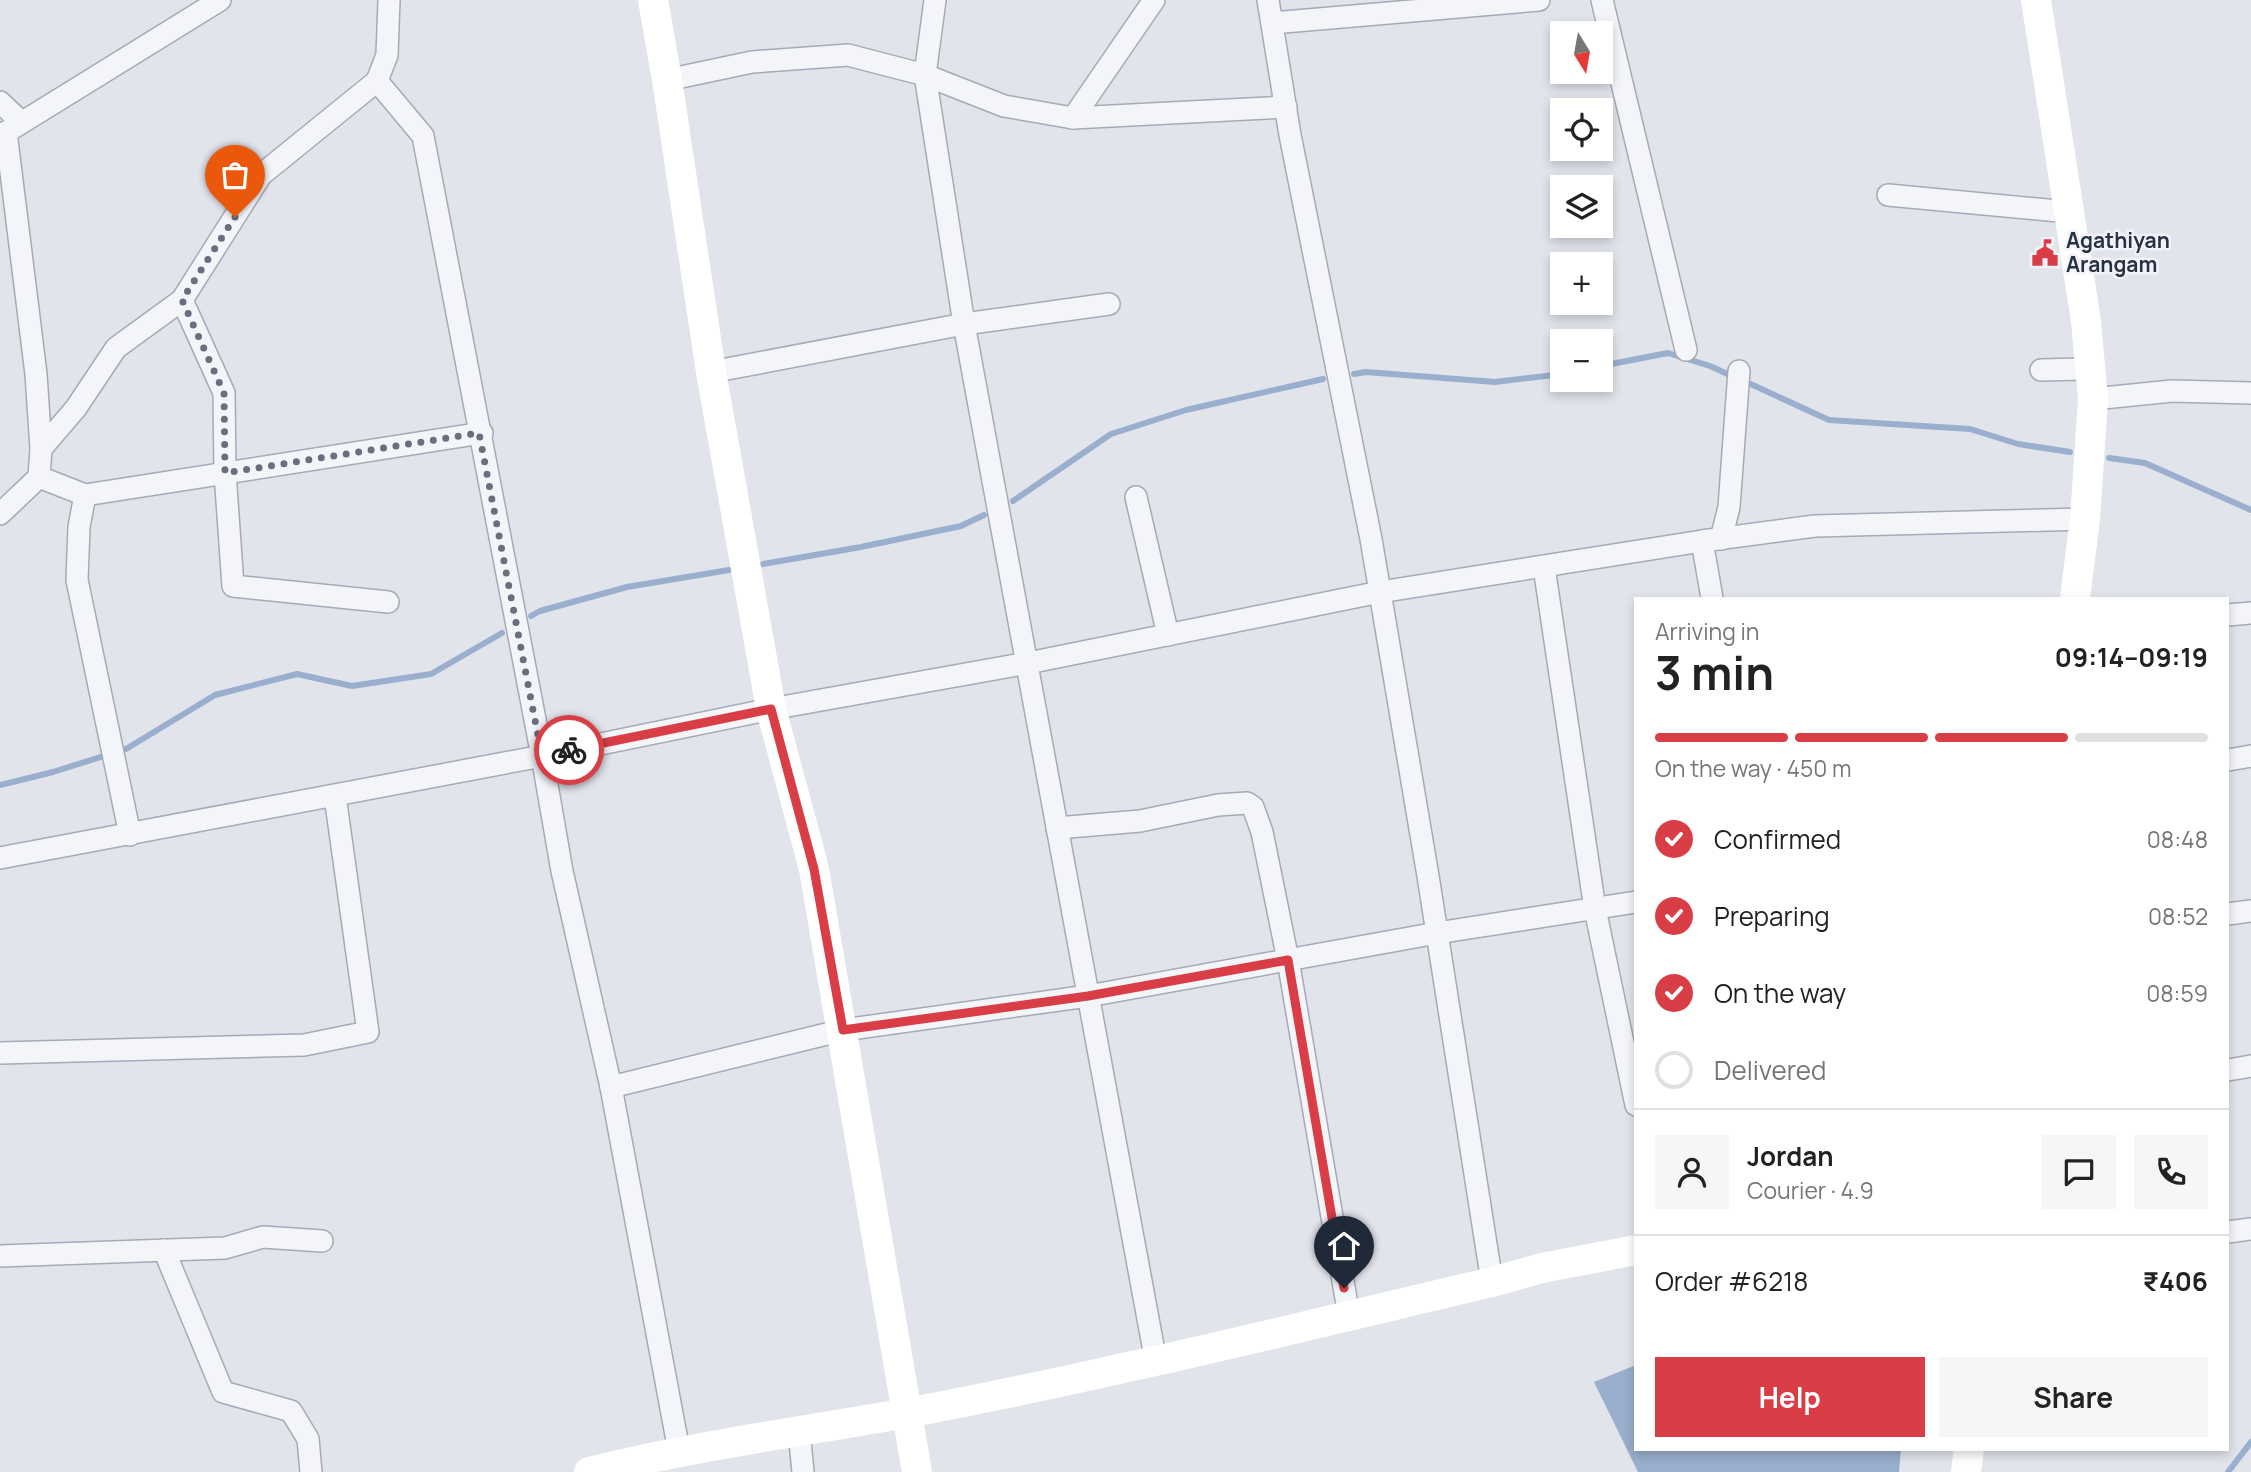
<!DOCTYPE html>
<meta charset="utf-8">
<style>
body{margin:0;font-family:Manrope,sans-serif;background:#f6f6f6;color:#222;height:100vh;display:flex;flex-direction:column;font-size:26px;white-space:nowrap}
*{box-sizing:border-box;margin:0}
p{font-size:23px;color:#767676}
.icon{flex:none;width:38px;height:38px;fill:none;stroke:currentColor;stroke-width:2;stroke-linecap:round;stroke-linejoin:round}
.map{position:relative;flex:1;overflow:hidden}
.details{position:absolute;left:1634px;top:597px;width:595px;height:854px;display:flex;flex-direction:column;background:#fff;border-radius:0px;box-shadow:0 4px 10px #0003}
.details>*{flex:none}
.needle{width:46px;rotate:169deg}
.controls{position:absolute;left:1550px;top:21px;display:grid;gap:14px}
.controls a{display:grid;place-items:center;width:63px;height:63px;border-radius:0px;background:#fff;box-shadow:0 4px 10px #0003;font-size:35px}
.pin{position:absolute;display:grid;place-items:center;width:60px;height:60px;color:#fff;margin:-72px -30px;border-radius:50% 50% 50% 0;rotate:-45deg;box-shadow:0 0 7px #0007}
.pin .icon{rotate:45deg}
.courier{position:absolute;display:grid;place-items:center;width:70px;height:70px;margin:-35px;border:5px solid #d93e47;border-radius:50%;background:#fff;color:#222;box-shadow:0 2px 9px #0007}
.head em{font-style:normal;font-weight:700}
.head div{display:flex;flex-direction:column-reverse}
.head{display:flex;align-items:center;justify-content:space-between;height:119px;padding:0 21px}
h1{font-size:46px;font-weight:700;line-height:52px}
.bar{display:grid;grid-template-columns:repeat(4,1fr);gap:10px 7px;align-content:center;height:84px;padding:0 21px}
.bar i{height:9px;border-radius:5px;background:#e0e0e0}
.bar .current{background:#d93e47}
.bar p{grid-column:span 4}
.line{display:flex;align-items:center;gap:18px;padding:0 21px;border-top:2px solid #e0e0e0}
.line div{flex:1}
.round{display:grid;place-items:center;flex:none;width:74px;height:74px;border-radius:0px;background:#f6f6f6}
ol{padding:0 21px;list-style:none}
li{display:flex;align-items:center;gap:21px;height:77px}
li p{margin-inline-start:auto}
li .icon{padding:7px;border-radius:50%;background:#d93e47;color:#fff;stroke-width:4}
li:last-child{color:#767676}
li i{width:38px;height:38px;border:4px solid #e0e0e0;border-radius:50%}
.action{display:flex;gap:14px;margin-top:auto;padding:14px 21px}
.action a{flex:1;height:80px;border-radius:0px;background:#d93e47;color:#fff;font-size:28px;font-weight:700;line-height:80px;text-align:center}
.action a+a{background:#f6f6f6;color:#222}
.map>svg:first-child{display:block}
</style>
<div class="map">
<svg width="2251" height="1472" viewBox="0 0 2251 1472">
<rect width="100%" height="100%" fill="#e1e4eb"/>
<path fill="#9aaecd" d="M 1636,1365 L 1636,1449 L 1901,1449 L 1899,1472 L 1638,1472 L 1594,1382 Z"/>
<g fill="none" stroke-linecap="round" stroke-linejoin="round">
<g stroke="#9aaecd" stroke-width="6">
<path d="M 1601,366 L 1668,353 L 1710,366 L 1734,377"/>
<path d="M 1354,374 L 1366,372 L 1495,382 L 1563,374"/>
<path d="M 1744,381 L 1829,420 L 1970,429 L 2018,444 L 2070,452"/>
<path d="M 2109,458 L 2145,463 L 2251,510"/>
<path d="M 1013,501 L 1111,434 L 1186,410 L 1323,379"/>
<path d="M 763,564 L 861,547 L 961,526 L 984,515"/>
<path d="M 531,616 L 540,611 L 627,587 L 729,570"/>
<path d="M 0,785 L 53,772 L 126,749 L 215,695 L 297,674 L 352,686 L 431,674 L 502,633"/>
<path d="M 2228,1472 L 2251,1442"/>
</g>
<defs>
<g id="street">
<path d="M 935,0 L 925,75 L 964,324 L 1156,1362"/>
<path d="M 1268,0 L 1290,135 L 1371,539 L 1428,876 L 1492,1282"/>
<path d="M 1602,0 L 1686,350"/>
<path d="M 1272,23 L 1539,0"/>
<path d="M 667,80 L 752,62 L 848,55 L 925,75 L 1004,106 L 1073,118 L 1286,107"/>
<path d="M 377,81 L 423,136 L 542,756 L 562,871 L 611,1087 L 679,1451"/>
<path d="M 377,81 L 387,55 L 389,0"/>
<path d="M 0,102 L 21,122"/>
<path d="M 1073,118 L 1154,0"/>
<path d="M 6,132 L 36,374 L 41,449"/>
<path d="M 0,136 L 220,0"/>
<path d="M 1888,195 L 2069,212"/>
<path d="M 182,300 L 224,393 L 225,473 L 233,586 L 388,602"/>
<path d="M 2041,370 L 2082,369 L 2091,376"/>
<path d="M 711,372 L 964,324 L 1109,304"/>
<path d="M 2093,399 L 2172,391 L 2251,393"/>
<path d="M 39,477 L 85,495 L 482,433"/>
<path d="M 85,495 L 79,527 L 77,580 L 130,835"/>
<path d="M 1136,497 L 1168,635"/>
<path d="M 0,514 L 39,477 L 41,449 L 76,408 L 116,348 L 182,300 L 261,175 L 377,81"/>
<path d="M 1721,539 L 1729,507 L 1739,371"/>
<path d="M 1702,541 L 1712,598"/>
<path d="M 1544,567 L 1595,909 L 1636,1105"/>
<path d="M 2228,615 L 2251,613"/>
<path d="M 2228,760 L 2251,756"/>
<path d="M 1057,828 L 1140,821 L 1218,805 L 1247,803 L 1253,807 L 1262,832 L 1288,960 L 1349,1316"/>
<path d="M 0,858 L 542,756 L 771,709 L 1028,663 L 1380,592 L 1702,541 L 1815,526 L 2085,519"/>
<path d="M 2228,914 L 2251,911"/>
<path d="M 0,1053 L 304,1045 L 368,1032 L 335,796"/>
<path d="M 2228,1070 L 2251,1066"/>
<path d="M 611,1087 L 843,1030 L 1088,996 L 1437,933 L 1636,902"/>
<path d="M 2228,1232 L 2251,1229"/>
<path d="M 164,1250 L 223,1392 L 291,1411 L 308,1439 L 311,1472"/>
<path d="M 0,1256 L 225,1248 L 263,1237 L 322,1241"/>
<path d="M 799,1431 L 803,1472"/>
</g>
</defs>
<use href="#street" stroke="#a6aab6" stroke-width="24"/>
<use href="#street" stroke="#f4f5f9" stroke-width="21"/>
<g stroke="#fff" stroke-width="30">
<path d="M 653,0 L 667,80 L 711,372 L 771,709 L 814,869 L 917,1472"/>
<path d="M 2036,0 L 2086,321 L 2093,399 L 2085,519 L 2075,598"/>
<path d="M 589,1472 C 693,1446 800,1432 907,1413 C 1103,1376 1297,1328 1492,1282 L 1542,1268 L 1636,1250"/>
<path d="M 1966,1472 L 1969,1449"/>
</g>
</g>
<g fill="none" stroke-linecap="round" stroke-linejoin="round">
<path stroke="#696f7e" stroke-width="7" stroke-dasharray="0 12.6" d="M 235,217 L 182,300 L 224,393 L 225,473 L 479,433 L 542,756 L 569,750"/>
<path stroke="#d93e47" stroke-width="9" d="M 569,750 L 771,709 L 814,869 L 843,1030 L 1088,996 L 1288,960 L 1344,1288"/>
</g>
<defs>
<symbol id="civic-bare" viewBox="-9 -9 18 18"><path d="M-.6-6.5H3V-4.5H.6V-3L4-1V1h2V6H-6V1h2V-1L-.6-3ZM-1.2 2.5V6h2.4V2.5Z" fill="#d93e47" stroke="#f1f3f8" stroke-width="2.5" paint-order="stroke"/></symbol>
</defs>
<g fill-rule="evenodd">
<use href="#civic-bare" x="2026" y="234" width="38" height="38"/>
</g>
<g text-anchor="middle" stroke-width="5" stroke-linejoin="round" paint-order="stroke">
<g font-size="21" font-weight="bold" fill="#283044" stroke="#f1f3f8" text-anchor="start">
<text x="2066" y="248">Agathiyan<tspan x="2066" dy="24">Arangam</tspan></text>
</g>
</g>
</svg>
<div class="controls">
<a><svg class="needle" viewBox="-14 -14 28 28"><path d="M0-13l5 13h-10z" fill="#e53935"/><path d="M0 13l5-13h-10z" fill="#767676"/></svg></a>
<a><svg class="icon" aria-label="locate" viewBox="0 0 24 24"><circle cx="12" cy="12" r="6"/><path d="M12 2v4M12 18v4M2 12h4M18 12h4"/></svg></a>
<a><svg class="icon" aria-label="layers" viewBox="0 0 24 24"><path d="M12 4l9 5-9 5-9-5zM3 14l9 5 9-5"/></svg></a>
<a>+</a>
<a>−</a>
</div>
<div class="pin" style="left:235px;top:217px;background:#ea580c"><svg class="icon" aria-label="bag" viewBox="0 0 24 24"><path d="M5 8h14l-1 12H6zM9 8a3 3 0 0 1 6 0"/></svg></div>
<div class="pin" style="left:1344px;top:1288px;background:#1f2937"><svg class="icon" aria-label="home" viewBox="0 0 24 24"><path d="M3 11l9-7 9 7M6 9v11h12V9"/></svg></div>
<div class="courier" style="left:569px;top:750px"><svg class="icon" aria-label="bike" viewBox="0 0 24 24"><circle cx="6" cy="16" r="4"/><circle cx="18" cy="16" r="4"/><path d="M6 16l4-8h5l3 8M10 8l3 8H6M13 5h3"/></svg></div>
<section class="details">
<div class="head"><div><h1>3 min</h1><p>Arriving in</p></div><em>09:14–09:19</em></div>
<div class="bar"><i class="current"></i><i class="current"></i><i class="current"></i><i></i><p>On the way · 450 m</p></div>
<ol>
<li><svg class="icon" aria-label="check" viewBox="0 0 24 24"><path d="M5 12l5 5 9-10"/></svg>Confirmed<p>08:48</p></li>
<li><svg class="icon" aria-label="check" viewBox="0 0 24 24"><path d="M5 12l5 5 9-10"/></svg>Preparing<p>08:52</p></li>
<li><svg class="icon" aria-label="check" viewBox="0 0 24 24"><path d="M5 12l5 5 9-10"/></svg>On the way<p>08:59</p></li>
<li><i></i>Delivered</li>
</ol>
<div class="line" style="height:126px"><a class="round"><svg class="icon" aria-label="person" viewBox="0 0 24 24"><circle cx="12" cy="8" r="4"/><path d="M4 21q1-7 8-7t8 7"/></svg></a><div><b>Jordan</b><p>Courier · 4.9</p></div><a class="round"><svg class="icon" aria-label="chat" viewBox="0 0 24 24"><path d="M4 5h16v11H9l-5 4z"/></svg></a><a class="round"><svg class="icon" aria-label="phone" viewBox="0 0 24 24"><path d="M5 4h4l2 5-3 2q2 4 5 5l2-3 5 2v4C11 20 4 13 5 4z"/></svg></a></div>
<div class="line" style="height:91px"><div>Order #6218</div><b>₹406</b></div>
<div class="action"><a>Help</a><a>Share</a></div>
</section>
</div>
